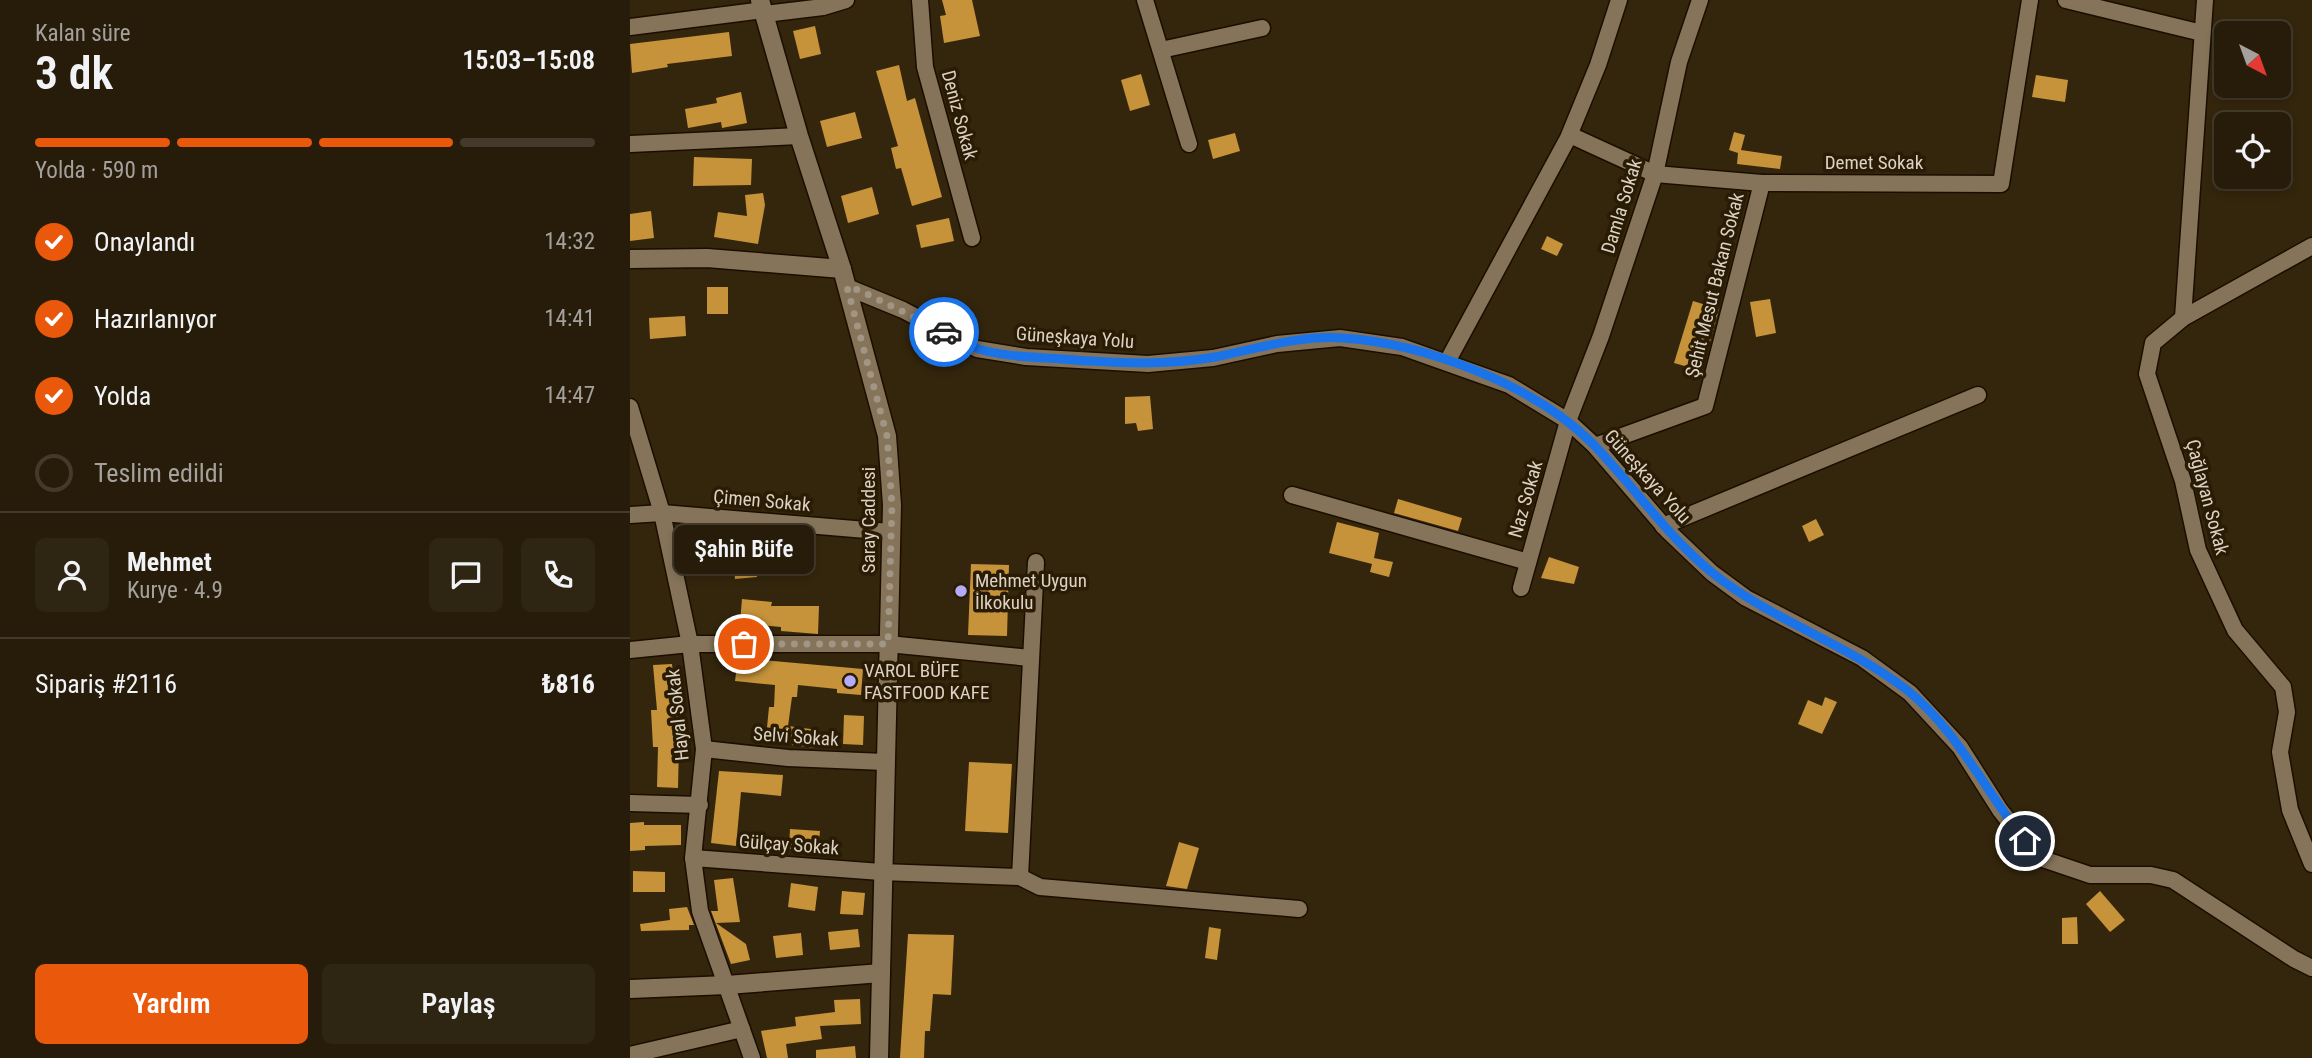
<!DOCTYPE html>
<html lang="tr">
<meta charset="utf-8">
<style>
body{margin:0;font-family:"Roboto Condensed",sans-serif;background:#2f2513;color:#f1f3f6;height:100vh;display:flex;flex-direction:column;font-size:26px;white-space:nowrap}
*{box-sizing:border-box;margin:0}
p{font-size:23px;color:#a4a19c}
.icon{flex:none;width:38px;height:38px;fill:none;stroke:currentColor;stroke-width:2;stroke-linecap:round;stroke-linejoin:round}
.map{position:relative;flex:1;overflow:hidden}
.drawer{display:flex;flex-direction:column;background:#271c0a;width:630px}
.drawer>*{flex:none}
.needle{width:46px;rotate:139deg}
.controls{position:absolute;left:1584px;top:21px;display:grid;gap:14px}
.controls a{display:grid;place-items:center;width:77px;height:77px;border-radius:10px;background:#271c0a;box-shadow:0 4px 10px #0003,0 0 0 2px #433a2b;font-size:35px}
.pin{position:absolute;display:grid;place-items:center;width:60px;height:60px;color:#fff;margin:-30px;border:4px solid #fff;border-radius:50%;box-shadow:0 2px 7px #0007}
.courier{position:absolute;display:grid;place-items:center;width:70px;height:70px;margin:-35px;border:5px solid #1a73e8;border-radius:50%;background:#fff;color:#222;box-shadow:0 2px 9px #0007}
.bubble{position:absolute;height:49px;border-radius:10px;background:#271c0a;box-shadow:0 4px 10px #0003,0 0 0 2px #433a2b;font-size:23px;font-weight:600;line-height:49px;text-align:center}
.summary em{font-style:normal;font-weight:600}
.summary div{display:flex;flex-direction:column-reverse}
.summary{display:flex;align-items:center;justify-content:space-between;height:119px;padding:0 35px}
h1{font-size:46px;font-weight:600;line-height:52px}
.bar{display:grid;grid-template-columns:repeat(4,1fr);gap:10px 7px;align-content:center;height:84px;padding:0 35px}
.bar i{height:9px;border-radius:5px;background:#433a2b}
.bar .selected{background:#ea580c}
.bar p{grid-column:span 4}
.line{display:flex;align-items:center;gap:18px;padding:0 35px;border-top:2px solid #433a2b}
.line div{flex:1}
.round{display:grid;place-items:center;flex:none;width:74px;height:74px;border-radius:10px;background:#2f2513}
ol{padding:0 35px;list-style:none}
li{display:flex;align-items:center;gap:21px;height:77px}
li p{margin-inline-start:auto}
li .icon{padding:7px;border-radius:50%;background:#ea580c;color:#fff;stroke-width:4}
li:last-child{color:#a4a19c}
li i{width:38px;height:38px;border:4px solid #433a2b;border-radius:50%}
.cta{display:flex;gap:14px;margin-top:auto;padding:14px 35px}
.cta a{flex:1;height:80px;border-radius:10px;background:#ea580c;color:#fff;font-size:28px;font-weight:600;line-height:80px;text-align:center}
.cta a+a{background:#2f2513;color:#f1f3f6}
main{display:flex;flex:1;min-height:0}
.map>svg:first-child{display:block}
</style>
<main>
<section class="drawer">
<div class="summary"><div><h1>3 dk</h1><p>Kalan süre</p></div><em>15:03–15:08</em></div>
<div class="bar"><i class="selected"></i><i class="selected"></i><i class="selected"></i><i></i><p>Yolda · 590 m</p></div>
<ol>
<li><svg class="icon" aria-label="check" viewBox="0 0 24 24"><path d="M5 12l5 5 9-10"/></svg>Onaylandı<p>14:32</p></li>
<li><svg class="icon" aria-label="check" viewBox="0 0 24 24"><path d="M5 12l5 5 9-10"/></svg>Hazırlanıyor<p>14:41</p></li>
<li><svg class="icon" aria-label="check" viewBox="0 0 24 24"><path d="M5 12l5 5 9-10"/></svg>Yolda<p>14:47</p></li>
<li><i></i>Teslim edildi</li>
</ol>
<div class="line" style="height:126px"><a class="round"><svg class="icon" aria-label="person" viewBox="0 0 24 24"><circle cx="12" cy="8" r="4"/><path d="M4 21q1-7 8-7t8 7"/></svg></a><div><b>Mehmet</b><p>Kurye · 4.9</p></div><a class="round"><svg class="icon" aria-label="chat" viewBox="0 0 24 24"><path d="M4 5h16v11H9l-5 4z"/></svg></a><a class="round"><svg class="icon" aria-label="phone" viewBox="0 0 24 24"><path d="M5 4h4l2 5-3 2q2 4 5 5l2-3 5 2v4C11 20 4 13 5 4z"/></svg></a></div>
<div class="line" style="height:91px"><div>Sipariş #2116</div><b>₺816</b></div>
<div class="cta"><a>Yardım</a><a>Paylaş</a></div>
</section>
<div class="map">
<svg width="1682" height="1058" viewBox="0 0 1682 1058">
<rect width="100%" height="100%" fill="#34260d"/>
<g fill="#c6933a">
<path d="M 312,0 L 342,0 L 350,36 L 314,43 L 310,16 L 316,15 Z"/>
<path d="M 185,26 L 191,54 L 170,59 L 163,31 Z"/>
<path d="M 99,32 L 102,56 L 37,64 L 38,67 L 2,73 L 0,44 Z"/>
<path d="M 269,65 L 277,101 L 285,98 L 312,197 L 282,206 L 271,168 L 266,169 L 261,148 L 268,146 L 246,71 Z"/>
<path d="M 511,74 L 520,105 L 500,111 L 491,80 Z"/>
<path d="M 1406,75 L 1438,80 L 1435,102 L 1402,97 Z"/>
<path d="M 111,92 L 117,123 L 92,128 L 91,122 L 58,128 L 55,109 L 87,103 L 86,98 Z"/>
<path d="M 225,112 L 232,138 L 197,147 L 190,121 Z"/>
<path d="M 1104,132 L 1115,135 L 1111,150 L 1152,156 L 1150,169 L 1107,164 L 1108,153 L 1099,150 Z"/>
<path d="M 605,133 L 610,151 L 583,159 L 578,140 Z"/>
<path d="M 64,157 L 122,159 L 121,185 L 63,186 Z"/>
<path d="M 242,187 L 249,214 L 218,223 L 211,196 Z"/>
<path d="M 133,193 L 135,205 L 128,244 L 84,237 L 88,212 L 117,216 L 115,195 Z"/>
<path d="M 21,211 L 24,238 L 0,241 L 0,214 Z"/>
<path d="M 319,218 L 324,241 L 291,248 L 286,225 Z"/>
<path d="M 917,236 L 933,244 L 927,256 L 911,249 Z"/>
<rect x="77" y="287" width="21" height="27"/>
<path d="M 1140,299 L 1146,333 L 1126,337 L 1120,302 Z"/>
<path d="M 1063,301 L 1089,309 L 1072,371 L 1044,363 Z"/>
<path d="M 55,316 L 56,336 L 20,339 L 19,318 Z"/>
<path d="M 520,396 L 523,429 L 508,431 L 506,423 L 495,424 L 495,397 Z"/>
<path d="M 768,499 L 832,518 L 828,531 L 764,513 Z"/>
<path d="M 1186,519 L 1194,535 L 1179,542 L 1172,526 Z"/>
<path d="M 707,522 L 749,533 L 744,558 L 763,562 L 759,577 L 740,572 L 742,564 L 699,553 Z"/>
<path d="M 125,550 L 127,577 L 105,579 L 103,551 Z"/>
<path d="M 919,557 L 949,567 L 944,584 L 911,578 Z"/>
<path d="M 341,564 L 379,565 L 377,636 L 338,635 Z"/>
<path d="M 112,599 L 142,602 L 141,606 L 189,606 L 188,634 L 151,631 L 151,627 L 110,623 Z"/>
<path d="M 108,658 L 233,669 L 231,695 L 207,693 L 207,689 L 168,685 L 167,697 L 162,697 L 158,726 L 188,730 L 186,748 L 162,745 L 163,741 L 136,738 L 139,707 L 144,707 L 145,685 L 105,681 Z"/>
<path d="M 42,664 L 46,708 L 51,708 L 53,745 L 49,745 L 48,788 L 27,787 L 28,747 L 23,747 L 21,710 L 27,710 L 23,665 Z"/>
<path d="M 1195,697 L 1207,702 L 1192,734 L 1168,724 L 1178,700 L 1192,706 Z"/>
<path d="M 214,715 L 234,716 L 233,745 L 213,744 Z"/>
<path d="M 339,762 L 382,764 L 378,833 L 335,831 Z"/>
<path d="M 89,771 L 153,775 L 151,796 L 111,792 L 106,846 L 81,843 Z"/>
<path d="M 14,822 L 14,825 L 51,825 L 51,845 L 15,846 L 15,850 L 0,851 L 0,823 Z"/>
<path d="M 160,829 L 190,831 L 188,851 L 159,849 Z"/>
<path d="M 549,842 L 569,848 L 557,889 L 536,886 Z"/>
<path d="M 3,871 L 35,872 L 35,892 L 3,892 Z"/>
<path d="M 103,878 L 110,922 L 86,923 L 116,944 L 120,960 L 101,964 L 81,911 L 88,911 L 84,880 Z"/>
<path d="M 161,883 L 188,887 L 185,911 L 158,907 Z"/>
<path d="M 212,891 L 235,893 L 233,915 L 210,914 Z"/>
<path d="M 1470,891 L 1495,920 L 1480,932 L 1456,904 Z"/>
<path d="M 57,907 L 64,925 L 59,925 L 59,930 L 11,931 L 10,924 L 40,920 L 39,909 Z"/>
<path d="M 1447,917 L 1448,944 L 1432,944 L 1432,918 Z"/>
<path d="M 579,927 L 591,929 L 587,960 L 575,958 Z"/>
<path d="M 228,929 L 230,947 L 200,950 L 198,932 Z"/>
<path d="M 171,933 L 173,955 L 146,958 L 143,936 Z"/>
<path d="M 278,934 L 324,935 L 321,995 L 303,994 L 300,1031 L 295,1031 L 294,1058 L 270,1058 Z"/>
<path d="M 230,999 L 231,1024 L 190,1026 L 192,1039 L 156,1044 L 158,1058 L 137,1058 L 131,1031 L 166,1026 L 165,1017 L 205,1012 L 204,1000 Z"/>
<path d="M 225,1046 L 226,1058 L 186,1058 L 186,1050 Z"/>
</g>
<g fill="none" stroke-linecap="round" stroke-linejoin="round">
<defs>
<g id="minor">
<path d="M 290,0 L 295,67 L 342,238"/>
<path d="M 515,0 L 559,144"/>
<path d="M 1436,0 L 1572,33"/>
<path d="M 135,14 L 193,7 L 216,0"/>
<path d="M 0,27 L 134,10"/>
<path d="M 531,50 L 632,28"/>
<path d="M 940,135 L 1025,174 L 1132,183 L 1371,184 L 1400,0"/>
<path d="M 0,144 L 169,136"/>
<path d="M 1682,246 L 1553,318 L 1523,343 L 1517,374 L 1553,481 L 1568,550 L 1605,630 L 1653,687 L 1657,712 L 1650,752 L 1660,810 L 1682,864"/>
<path d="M 217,287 L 273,310 L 347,349 L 396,357 L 518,364 L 583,358 L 647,344 L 710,338 L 772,347 L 879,385 L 938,421 L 965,446 L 1038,531 L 1082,573 L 1116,598 L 1232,658 L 1280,693 L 1330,747 L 1370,810 L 1407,857 L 1460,875 L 1521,875 L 1543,880 L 1664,959 L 1682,968"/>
<path d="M 1553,318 L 1575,0"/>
<path d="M 817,362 L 938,138 L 968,65 L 989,0"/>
<path d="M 0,407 L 32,513 L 60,644 L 74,749 L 63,858 L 70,911 L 122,1058"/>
<path d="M 965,446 L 1075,406 L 1132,183"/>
<path d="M 662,495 L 898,562"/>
<path d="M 0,515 L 32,513 L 260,532"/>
<path d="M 1033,526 L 1348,395"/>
<path d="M 891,588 L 938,421 L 971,336 L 1025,174 L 1049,62 L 1070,0"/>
<path d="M 0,650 L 60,644 L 258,644 L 400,658"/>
<path d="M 74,749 L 158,758 L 255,762"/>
<path d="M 0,803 L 70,805"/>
<path d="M 63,858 L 251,872 L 390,877 L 410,887 L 669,909"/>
<path d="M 390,877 L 406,562"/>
<path d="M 0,1055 L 112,1029"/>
</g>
<g id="tertiary">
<path d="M 130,0 L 169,136 L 212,269 L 257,436 L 262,505 L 249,1058"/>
<path d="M 0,259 L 77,258 L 212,269"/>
<path d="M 0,989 L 97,985 L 251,973"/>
</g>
</defs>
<use href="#minor" stroke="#1b0e00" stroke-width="19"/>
<use href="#tertiary" stroke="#1b0e00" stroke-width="21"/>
<use href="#minor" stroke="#85745a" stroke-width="16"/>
<use href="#tertiary" stroke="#85745a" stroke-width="18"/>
</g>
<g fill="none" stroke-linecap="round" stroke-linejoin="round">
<path stroke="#a19684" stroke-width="7" stroke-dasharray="0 12.6" d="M 114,644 L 258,644 L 262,505 L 257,436 L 217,287 L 229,290 L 314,332"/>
<path stroke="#1a73e8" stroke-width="9" d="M 314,332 C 325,337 337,345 349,349 C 375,357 404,357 432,359 C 482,363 535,366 585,357 C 626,349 670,335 712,338 C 794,343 904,385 962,443 C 1004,486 1037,537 1085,575 C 1144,621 1217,644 1277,690 C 1327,730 1356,792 1395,841"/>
</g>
<g fill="#b4acf9" stroke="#2a1c04" stroke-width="2.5">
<circle cx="331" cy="591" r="7"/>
<circle cx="220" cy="681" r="7"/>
</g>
<g text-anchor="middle" stroke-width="7" stroke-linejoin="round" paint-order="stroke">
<g font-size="19" fill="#dcd2c4" stroke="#2a1c04">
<text transform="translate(330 115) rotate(75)" y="7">Deniz Sokak</text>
<text x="1244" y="169">Demet Sokak</text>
<text transform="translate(991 206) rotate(-73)" y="7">Damla Sokak</text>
<text transform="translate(1084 285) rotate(-76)" y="7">Şehit Mesut Bakan Sokak</text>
<text transform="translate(445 337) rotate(4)" y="7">Güneşkaya Yolu</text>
<text transform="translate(1018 476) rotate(48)" y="7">Güneşkaya Yolu</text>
<text transform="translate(1578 497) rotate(75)" y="7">Çağlayan Sokak</text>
<text transform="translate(895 499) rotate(-74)" y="7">Naz Sokak</text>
<text transform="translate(132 500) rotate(5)" y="7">Çimen Sokak</text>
<text transform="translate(238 520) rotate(-90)" y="7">Saray Caddesi</text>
<text transform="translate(47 715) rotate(-96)" y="7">Hayal Sokak</text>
<text transform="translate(166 736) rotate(4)" y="7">Selvi Sokak</text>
<text transform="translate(159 844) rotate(4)" y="7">Gülçay Sokak</text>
</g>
<g font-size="19" fill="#dcd2c4" stroke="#2a1c04" text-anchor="start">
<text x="345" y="587">Mehmet Uygun<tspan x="345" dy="22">İlkokulu</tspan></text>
<text x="234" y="677">VAROL BÜFE<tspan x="234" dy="22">FASTFOOD KAFE</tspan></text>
</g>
</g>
</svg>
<div class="controls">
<a><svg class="needle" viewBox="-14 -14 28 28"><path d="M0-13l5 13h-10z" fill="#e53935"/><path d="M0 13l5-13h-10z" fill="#a4a19c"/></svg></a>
<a><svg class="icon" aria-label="locate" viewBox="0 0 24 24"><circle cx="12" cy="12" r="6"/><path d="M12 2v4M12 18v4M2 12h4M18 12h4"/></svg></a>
</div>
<div class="pin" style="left:114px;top:644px;background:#ea580c"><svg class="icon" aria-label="bag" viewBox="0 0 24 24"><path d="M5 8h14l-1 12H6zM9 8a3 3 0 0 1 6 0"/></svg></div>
<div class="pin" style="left:1395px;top:841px;background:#1f2937"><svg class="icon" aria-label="home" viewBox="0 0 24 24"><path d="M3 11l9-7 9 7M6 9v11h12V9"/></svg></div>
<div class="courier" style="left:314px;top:332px"><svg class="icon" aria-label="car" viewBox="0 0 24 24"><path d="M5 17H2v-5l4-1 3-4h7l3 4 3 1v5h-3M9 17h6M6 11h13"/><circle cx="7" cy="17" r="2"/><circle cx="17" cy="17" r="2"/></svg></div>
<div class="bubble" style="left:44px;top:525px;width:140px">Şahin Büfe</div>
</div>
</main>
